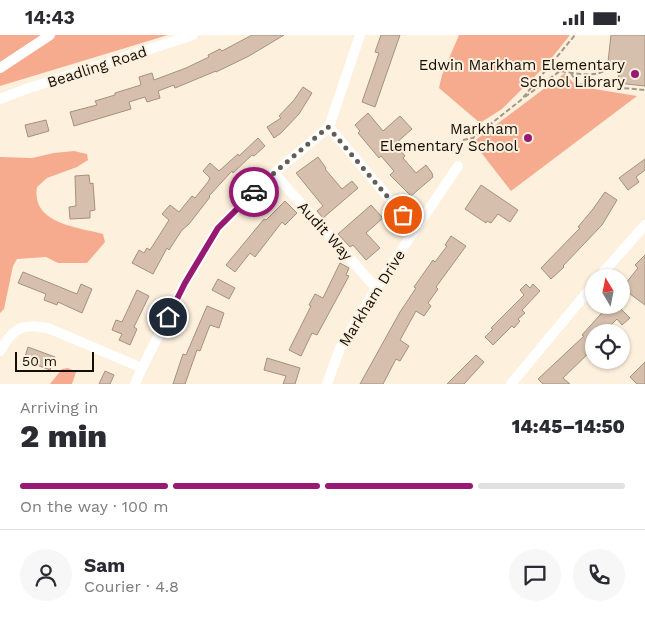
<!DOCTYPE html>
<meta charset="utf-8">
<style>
body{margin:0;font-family:"Work Sans",sans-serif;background:#f7f7f7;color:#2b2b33;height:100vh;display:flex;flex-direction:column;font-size:19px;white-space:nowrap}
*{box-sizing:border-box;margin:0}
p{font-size:16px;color:#7c7c81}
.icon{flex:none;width:28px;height:28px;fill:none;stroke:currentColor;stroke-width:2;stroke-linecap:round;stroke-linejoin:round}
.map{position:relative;height:349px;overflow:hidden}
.details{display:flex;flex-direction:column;background:#fff;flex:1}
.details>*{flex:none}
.needle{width:32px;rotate:350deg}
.controls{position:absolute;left:585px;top:234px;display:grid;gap:10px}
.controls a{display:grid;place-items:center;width:45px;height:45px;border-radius:50%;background:#fff;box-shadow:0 1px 4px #0004;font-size:25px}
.scale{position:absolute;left:15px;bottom:12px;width:79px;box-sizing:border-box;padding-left:5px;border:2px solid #130e06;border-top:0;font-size:14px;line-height:18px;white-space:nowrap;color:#130e06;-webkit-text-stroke:4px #fdf0dd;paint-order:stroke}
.pin{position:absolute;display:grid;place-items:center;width:42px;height:42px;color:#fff;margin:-21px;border:2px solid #fff;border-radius:50%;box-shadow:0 1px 5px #0007}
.courier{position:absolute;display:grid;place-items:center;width:50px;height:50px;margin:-25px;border:4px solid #971971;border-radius:50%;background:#fff;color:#222;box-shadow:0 1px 6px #0007}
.head em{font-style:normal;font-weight:800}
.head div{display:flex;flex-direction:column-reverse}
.head{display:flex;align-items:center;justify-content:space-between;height:85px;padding:0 20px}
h1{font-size:32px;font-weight:800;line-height:38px}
.bar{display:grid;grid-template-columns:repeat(4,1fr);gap:8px 5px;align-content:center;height:60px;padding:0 20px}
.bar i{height:6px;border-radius:4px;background:#e1e1e2}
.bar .on{background:#971971}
.bar p{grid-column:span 4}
.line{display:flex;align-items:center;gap:12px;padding:0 20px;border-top:1px solid #e1e1e2}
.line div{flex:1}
.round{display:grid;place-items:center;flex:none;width:52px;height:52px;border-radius:26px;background:#f7f7f7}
.status{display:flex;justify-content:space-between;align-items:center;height:35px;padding:0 25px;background:#fff;direction:ltr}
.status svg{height:14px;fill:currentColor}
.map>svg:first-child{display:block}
</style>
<div class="status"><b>14:43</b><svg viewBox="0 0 49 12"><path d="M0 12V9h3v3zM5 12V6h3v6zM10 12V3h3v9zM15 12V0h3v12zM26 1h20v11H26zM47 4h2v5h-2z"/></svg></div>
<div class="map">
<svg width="645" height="349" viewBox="0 0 645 349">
<rect width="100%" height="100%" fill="#fdf0dd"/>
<g fill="#f6ab8f">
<path d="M 0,0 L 168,0 L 0,51 Z"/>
<path d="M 459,0 L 570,0 L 546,30 L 502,74 L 480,88 L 439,53 L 442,40 Z"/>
<path d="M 565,38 L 576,51 L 637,61 L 511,156 L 473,107 Z"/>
<path d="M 74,116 L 87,119 L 88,125 L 77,132 L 47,143 L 37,152 C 31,189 77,192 103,199 L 105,207 L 87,228 L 58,228 L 46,222 L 17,224 L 13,231 L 4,274 L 0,278 L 0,122 L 32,123 L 54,118 Z"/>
<path d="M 68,333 L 76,337 L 72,349 L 50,349 L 62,334 Z"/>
</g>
<g fill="#d6bfad" stroke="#a6907f">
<path d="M 252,0 L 284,0 L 249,21 L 216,37 L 216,36 L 175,53 L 174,50 L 158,56 L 160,63 L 147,67 L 145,62 L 129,67 L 131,74 L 74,91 L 70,77 L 97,70 L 95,66 L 115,60 L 115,58 L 141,50 L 139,42 L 152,38 L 154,45 L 186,33 L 209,22 L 208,20 L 220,14 L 222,16 Z"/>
<path d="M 381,0 L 400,0 L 375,72 L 362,67 L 379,18 L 375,17 Z"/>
<path d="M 611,0 L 645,0 L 645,51 L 618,48 L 620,28 L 608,27 Z"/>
<path d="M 303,52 L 312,58 L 299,79 L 281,98 L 274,103 L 267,92 L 281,83 L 279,81 L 294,65 Z"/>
<path d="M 368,78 L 383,96 L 400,81 L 412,94 L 395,109 L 405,121 L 403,123 L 416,138 L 426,130 L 432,138 L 433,142 L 411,161 L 390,140 L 394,136 L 381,121 L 379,123 L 358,98 L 360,96 L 355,90 Z"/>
<path d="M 46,85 L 49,96 L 28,102 L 25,90 Z"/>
<path d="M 258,103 L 265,111 L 254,121 L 252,120 L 233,138 L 232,136 L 209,161 L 210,162 L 189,189 L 182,195 L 169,215 L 167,213 L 153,239 L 132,228 L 139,215 L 144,218 L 147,213 L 150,215 L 169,185 L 162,179 L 170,170 L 179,177 L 192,161 L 195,163 L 208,147 L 210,143 L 203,136 L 210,128 L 219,136 L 238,119 L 239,121 Z"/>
<path d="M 318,122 L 326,133 L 325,134 L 342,154 L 352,146 L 358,153 L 323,183 L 317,176 L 323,171 L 296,138 Z"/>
<path d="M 645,124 L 645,135 L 636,142 L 639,147 L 628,155 L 619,143 Z"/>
<path d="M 89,140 L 90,149 L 93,148 L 95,175 L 90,176 L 90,183 L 70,184 L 69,172 L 76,171 L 75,141 Z"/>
<path d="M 481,150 L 518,175 L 510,187 L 498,179 L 491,188 L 487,186 L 486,188 L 465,174 Z"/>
<path d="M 605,157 L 617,165 L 602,190 L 563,231 L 564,232 L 551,244 L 541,233 L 580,193 L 578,192 L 593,174 Z"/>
<path d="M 285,166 L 297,178 L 285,190 L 282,187 L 255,222 L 250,218 L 235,237 L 226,230 L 264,184 L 266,185 Z"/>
<path d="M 371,170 L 383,183 L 366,198 L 380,213 L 366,225 L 353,210 L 350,212 L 338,199 Z"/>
<path d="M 451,201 L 466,211 L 436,252 L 438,254 L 428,268 L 431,271 L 424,281 L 416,276 L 400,305 L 409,311 L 400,326 L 396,324 L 383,349 L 360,349 L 400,277 L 416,253 L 414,252 L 433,225 L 435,227 L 447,211 L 445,210 Z"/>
<path d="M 645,220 L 645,270 L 622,253 L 638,233 L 635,230 Z"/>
<path d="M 340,228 L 349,233 L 346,240 L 349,241 L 317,300 L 312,298 L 301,321 L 289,315 L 311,271 L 309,270 L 315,259 L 323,263 Z"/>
<path d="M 23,237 L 77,259 L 81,249 L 92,254 L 82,278 L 58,267 L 57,270 L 44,265 L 46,259 L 18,248 Z"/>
<path d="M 218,244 L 235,253 L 229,264 L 212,255 Z"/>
<path d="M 526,249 L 530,253 L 533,249 L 540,256 L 522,275 L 525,278 L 518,284 L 520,286 L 514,293 L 512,291 L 493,310 L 485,302 L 493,294 L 491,293 L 524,260 L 520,255 Z"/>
<path d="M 137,255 L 149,261 L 134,292 L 137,294 L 130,310 L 119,305 L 122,299 L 112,295 L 116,285 L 122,287 Z"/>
<path d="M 609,270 L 617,270 L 630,283 L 622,290 L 617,284 L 603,298 L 594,298 L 594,313 L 563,343 L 570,349 L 543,349 L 538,344 L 584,301 L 582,300 Z"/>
<path d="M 207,271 L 224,278 L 219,293 L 210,290 L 200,316 L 197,315 L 185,349 L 173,349 L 183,319 L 186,320 Z"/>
<path d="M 28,312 L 55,322 L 50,335 L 24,325 Z"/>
<path d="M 476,320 L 484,327 L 464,349 L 447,349 Z"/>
<path d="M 267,323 L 300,333 L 295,349 L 283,349 L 286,341 L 264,335 Z"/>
<path d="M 645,327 L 645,349 L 637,349 L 630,342 Z"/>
<path d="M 105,336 L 114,340 L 110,349 L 99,349 Z"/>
</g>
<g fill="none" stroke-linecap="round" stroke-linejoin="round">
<g stroke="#a3998a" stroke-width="2" stroke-dasharray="5 2.5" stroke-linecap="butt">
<path d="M 571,38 L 577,49 L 645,55"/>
<path d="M 525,62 L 560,36 C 575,38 597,44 608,33"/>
<path d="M 463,105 L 473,103 L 521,65 L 575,0"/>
</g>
<g stroke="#fff" stroke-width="10">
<path d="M 0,33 L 50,0"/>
<path d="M 0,64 L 26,54 L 193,0"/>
<path d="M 329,92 L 415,194"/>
<path d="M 274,138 L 376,253"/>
<path d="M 599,242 L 645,190"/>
<path d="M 0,316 C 13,293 22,288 48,293 L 142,333"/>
<path d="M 135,349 L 142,333 L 185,248 L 218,193 L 274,138 L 329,92 L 360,0"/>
<path d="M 327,349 L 340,313 L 376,253 L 458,131"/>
<path d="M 511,349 L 594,249"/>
</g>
</g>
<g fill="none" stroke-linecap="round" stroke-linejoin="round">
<path stroke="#655d51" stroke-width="5" stroke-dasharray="0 9" d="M 254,157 L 274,138 L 328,92 L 403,180"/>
<path stroke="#971971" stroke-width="6" d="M 168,282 L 185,248 L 218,193 L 254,157"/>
</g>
<g fill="#971971" stroke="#fdf0dd" stroke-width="2">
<circle cx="635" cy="39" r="5"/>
<circle cx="528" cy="103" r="5"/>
</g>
<g text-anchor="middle" stroke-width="4" stroke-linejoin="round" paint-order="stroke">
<g font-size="15" fill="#130e06" stroke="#fdf0dd" text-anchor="end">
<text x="625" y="35">Edwin Markham Elementary<tspan x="625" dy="17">School Library</tspan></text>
<text x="518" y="99">Markham<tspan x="518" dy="17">Elementary School</tspan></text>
</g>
<g font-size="15" fill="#130e06" stroke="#fdf0dd">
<text transform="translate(97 32) rotate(-18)" y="5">Beadling Road</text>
<text transform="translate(325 196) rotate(48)" y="5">Audit Way</text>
<text transform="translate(372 263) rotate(-58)" y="5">Markham Drive</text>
</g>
</g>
</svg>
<div class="controls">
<a><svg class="needle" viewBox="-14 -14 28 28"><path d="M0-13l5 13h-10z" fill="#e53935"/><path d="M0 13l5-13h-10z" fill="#7c7c81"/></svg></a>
<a><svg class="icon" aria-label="locate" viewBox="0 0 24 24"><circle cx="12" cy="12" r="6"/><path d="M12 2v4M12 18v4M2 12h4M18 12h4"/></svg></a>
</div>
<div class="scale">50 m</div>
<div class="pin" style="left:403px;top:180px;background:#ea580c"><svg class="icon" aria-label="bag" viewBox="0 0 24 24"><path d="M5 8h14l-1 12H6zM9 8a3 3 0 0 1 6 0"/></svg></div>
<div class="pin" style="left:168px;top:282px;background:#1f2937"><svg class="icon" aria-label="home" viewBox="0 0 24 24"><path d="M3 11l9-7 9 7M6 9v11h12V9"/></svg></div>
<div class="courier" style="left:254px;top:157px"><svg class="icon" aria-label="car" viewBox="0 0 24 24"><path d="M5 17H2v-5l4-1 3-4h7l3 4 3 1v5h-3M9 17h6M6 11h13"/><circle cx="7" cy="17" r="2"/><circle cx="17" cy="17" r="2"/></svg></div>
</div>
<section class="details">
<div class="head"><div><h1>2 min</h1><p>Arriving in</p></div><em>14:45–14:50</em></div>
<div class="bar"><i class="on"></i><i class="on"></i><i class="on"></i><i></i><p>On the way · 100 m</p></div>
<div class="line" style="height:90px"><a class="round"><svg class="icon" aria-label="person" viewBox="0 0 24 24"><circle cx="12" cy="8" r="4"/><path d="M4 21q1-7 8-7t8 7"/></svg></a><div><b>Sam</b><p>Courier · 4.8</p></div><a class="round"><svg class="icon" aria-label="chat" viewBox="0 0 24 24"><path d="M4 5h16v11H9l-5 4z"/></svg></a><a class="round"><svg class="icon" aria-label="phone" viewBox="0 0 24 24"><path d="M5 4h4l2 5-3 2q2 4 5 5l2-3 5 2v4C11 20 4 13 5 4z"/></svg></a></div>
</section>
